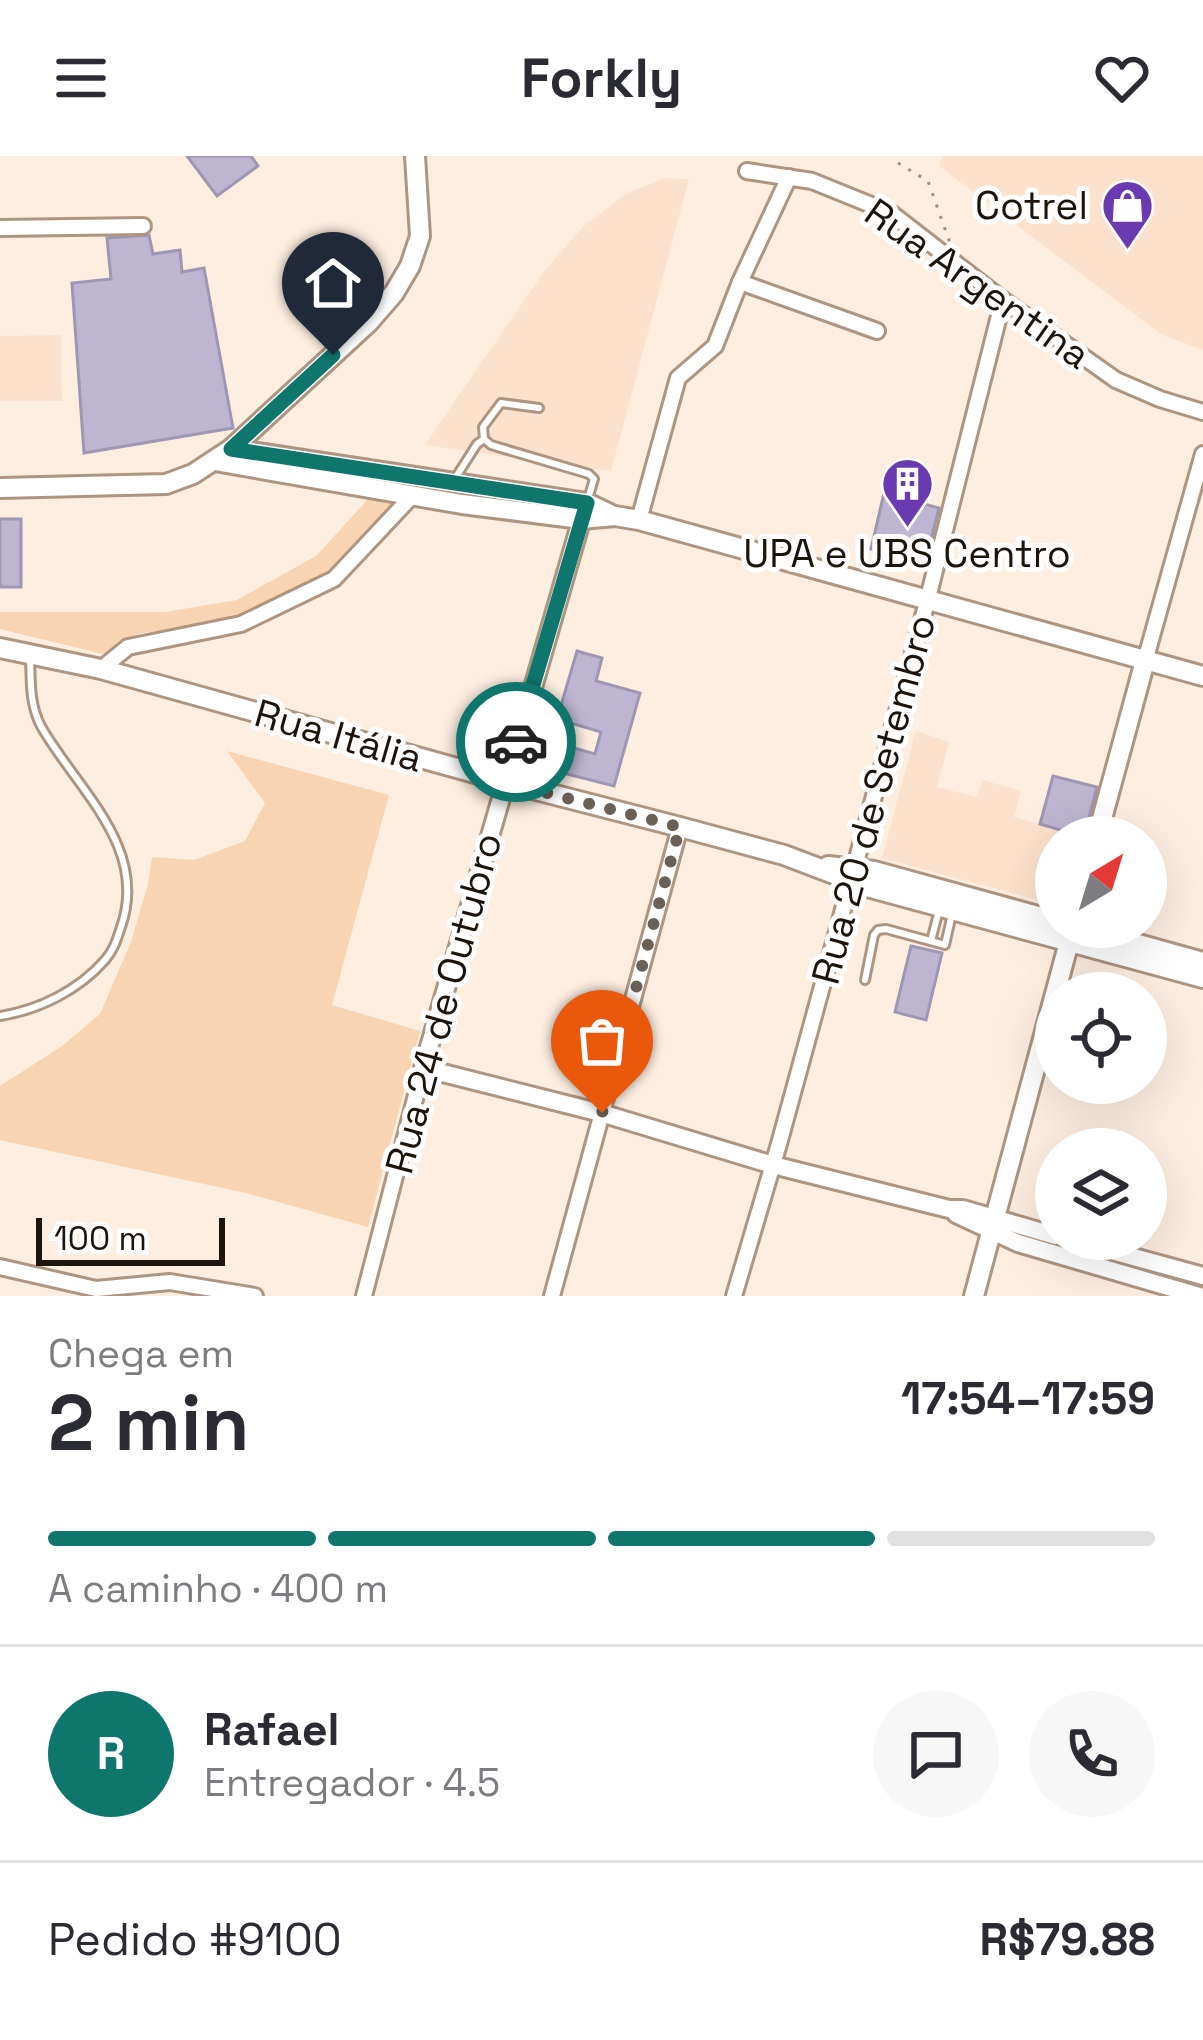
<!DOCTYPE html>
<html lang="pt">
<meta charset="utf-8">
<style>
body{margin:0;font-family:"Space Grotesk",sans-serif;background:#f7f7f7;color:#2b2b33;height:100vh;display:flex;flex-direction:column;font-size:45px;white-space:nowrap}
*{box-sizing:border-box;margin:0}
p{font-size:39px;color:#7c7c81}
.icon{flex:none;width:66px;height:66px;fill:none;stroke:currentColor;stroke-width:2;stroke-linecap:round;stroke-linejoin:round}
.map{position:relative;height:1140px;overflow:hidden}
.sheet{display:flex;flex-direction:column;background:#fff;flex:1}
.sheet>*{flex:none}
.needle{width:78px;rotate:38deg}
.fabs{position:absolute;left:1035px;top:660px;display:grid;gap:24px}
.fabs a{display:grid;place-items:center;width:132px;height:132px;border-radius:50%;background:#fff;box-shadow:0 12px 48px #0002;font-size:60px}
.scale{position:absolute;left:36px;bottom:30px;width:189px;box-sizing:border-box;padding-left:12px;border:6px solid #1c130b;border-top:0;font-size:33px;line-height:42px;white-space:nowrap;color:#1c130b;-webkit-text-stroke:9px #fefefe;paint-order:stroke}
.pin{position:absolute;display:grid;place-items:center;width:102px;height:102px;color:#fff;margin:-123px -51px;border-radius:50% 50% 50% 0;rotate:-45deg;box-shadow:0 0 12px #0007}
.pin .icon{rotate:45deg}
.courier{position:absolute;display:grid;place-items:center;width:120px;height:120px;margin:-60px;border:9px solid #0f766e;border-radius:50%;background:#fff;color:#222;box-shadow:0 3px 15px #0007}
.head em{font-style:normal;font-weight:700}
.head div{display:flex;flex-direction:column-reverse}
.head{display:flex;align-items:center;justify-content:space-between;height:204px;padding:0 48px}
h1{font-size:78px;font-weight:700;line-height:90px}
.bar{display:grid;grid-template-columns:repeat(4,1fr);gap:18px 12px;align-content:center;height:144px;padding:0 48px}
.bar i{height:15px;border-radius:9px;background:#e1e1e2}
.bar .active{background:#0f766e}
.bar p{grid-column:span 4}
.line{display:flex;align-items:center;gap:30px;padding:0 48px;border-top:3px solid #e1e1e2}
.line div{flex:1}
.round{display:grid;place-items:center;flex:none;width:126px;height:126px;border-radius:63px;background:#f7f7f7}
header{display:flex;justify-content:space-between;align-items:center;height:156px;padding:0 48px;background:#fff;font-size:54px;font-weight:700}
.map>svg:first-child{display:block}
</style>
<header><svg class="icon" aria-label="menu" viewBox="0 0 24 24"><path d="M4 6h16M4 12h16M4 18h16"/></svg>Forkly<svg class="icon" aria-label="heart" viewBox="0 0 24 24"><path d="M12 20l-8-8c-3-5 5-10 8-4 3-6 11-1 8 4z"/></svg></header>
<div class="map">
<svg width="1203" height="1140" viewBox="0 0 1203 1140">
<rect width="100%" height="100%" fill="#fdeee0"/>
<g fill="#fce2cc">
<path d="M 943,0 L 1203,0 L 1203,194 L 1162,179 L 939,10 Z"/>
<path d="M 664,22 L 689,23 L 611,315 L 425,289 L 545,114 L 584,70 L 626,38 Z"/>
<path d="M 61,179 L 62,245 L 0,245 L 0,180 Z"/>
<path d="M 916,575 L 949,586 L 937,631 L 976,641 L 983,624 L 1021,635 L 1014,661 L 1084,681 L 1056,681 L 1056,749 L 882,702 Z"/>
</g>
<g fill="#f9d4b3">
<path d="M 371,340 L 391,347 L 391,351 L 336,413 L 245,461 L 137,478 L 126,483 L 111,500 L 0,473 L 0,456 L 165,456 L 237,444 L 316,400 Z"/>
<path d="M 227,595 L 389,639 L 332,849 L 420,875 L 368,1071 L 246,1037 L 0,984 L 0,930 L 62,890 L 100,858 L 131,786 L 148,728 L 152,701 L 194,704 L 245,685 L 265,647 Z"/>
</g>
<g fill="#bdb5d2" stroke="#9e96b2" stroke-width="3">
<path d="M 187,0 L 251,0 L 258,10 L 217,40 Z"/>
<path d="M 149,79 L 153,98 L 180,94 L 182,116 L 204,112 L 233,272 L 84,297 L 72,127 L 111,123 L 107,82 Z"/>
<path d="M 884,337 L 939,352 L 925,408 L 871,393 Z"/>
<rect x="0" y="363" width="21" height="68"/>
<path d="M 577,495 L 602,502 L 596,525 L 640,537 L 614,630 L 543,612 L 550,585 L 595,598 L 601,576 L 557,563 Z"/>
<path d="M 1053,620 L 1097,631 L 1084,681 L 1040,668 Z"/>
<path d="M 911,790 L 942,797 L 926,864 L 895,856 Z"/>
</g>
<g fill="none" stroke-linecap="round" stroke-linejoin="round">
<defs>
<g id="service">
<path d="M 484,283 L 491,289 L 589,318 L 594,323 L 588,343"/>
<path d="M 456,321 L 477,288 L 484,283 L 483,271 L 501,247 L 539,252"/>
<path d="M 931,785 L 939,754"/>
<path d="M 865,824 L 874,779 L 878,774 L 886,773 L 945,789 L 952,758"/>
<path d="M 0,860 C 39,854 79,834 105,804 C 114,794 117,783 121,771 C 149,692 78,634 42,572 C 29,549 31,525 30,499"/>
</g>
<g id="minor">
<path d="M 747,15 L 812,25 L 891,57 L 1003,144 L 1116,224 L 1160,243 L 1203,256"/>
<path d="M 0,72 L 143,70"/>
<path d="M 740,126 L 877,175"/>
<path d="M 639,364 L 678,222 L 715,190 L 740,126 L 789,21"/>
<path d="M 1145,505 L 1203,298"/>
<path d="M 101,513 L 128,491 L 241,468 L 334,423 L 412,340"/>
<path d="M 0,1111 L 96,1133 L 170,1126 L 255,1140"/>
<path d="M 364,1140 L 423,912"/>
<path d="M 552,1140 L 680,671"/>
<path d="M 734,1140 L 779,988 L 927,446 L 1003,144"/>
</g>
<g id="tertiary">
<path d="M 584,355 L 423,912 L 601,957 L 773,1009 L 949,1053 L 963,1053 L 1056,1080"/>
<path d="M 956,1058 L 1018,1087 L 1199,1140"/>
<path d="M 1068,1083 L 1203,1120"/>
</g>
<g id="secondary">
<path d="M 231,293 L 587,347 L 610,358"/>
<path d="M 215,305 L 462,348 L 581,363 L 615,360 L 639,364 L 1203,520"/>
<path d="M 0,332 L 166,328 L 193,318 L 231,293 L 368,167 L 394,137 L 410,110 L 420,80 L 415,0"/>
<path d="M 0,492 L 101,513 L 532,633 L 680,671 L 784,699 L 871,732 L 1203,822"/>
<path d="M 1097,681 L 1145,505"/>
<path d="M 828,710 L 874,715 L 1056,765"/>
<path d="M 1077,771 L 1203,806"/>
<path d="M 974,1140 L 1073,771"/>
</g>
</defs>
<use href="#service" stroke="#ad9580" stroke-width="12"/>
<use href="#minor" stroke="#ad9580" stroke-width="20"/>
<use href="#tertiary" stroke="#ad9580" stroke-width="22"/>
<use href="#secondary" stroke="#ad9580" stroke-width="24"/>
<path stroke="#9c9084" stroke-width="3" stroke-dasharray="3 9" stroke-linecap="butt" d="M 898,7 L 928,25 L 950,87"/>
<use href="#service" stroke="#fff" stroke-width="6"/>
<use href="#minor" stroke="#fff" stroke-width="14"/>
<use href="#tertiary" stroke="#fff" stroke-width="16"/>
<use href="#secondary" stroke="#fff" stroke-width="18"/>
</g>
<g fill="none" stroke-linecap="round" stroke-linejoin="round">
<path stroke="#6b6056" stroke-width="12" stroke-dasharray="0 21.6" d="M 516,586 L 504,626 L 680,671 L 602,957"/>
<path stroke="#0f766e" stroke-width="15" d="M 333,199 L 231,293 L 587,347 L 516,586"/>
</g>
<defs>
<symbol id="shop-pin" viewBox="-11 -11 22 30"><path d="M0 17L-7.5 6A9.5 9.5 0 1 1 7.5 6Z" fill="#6a3ab1" stroke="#fefefe"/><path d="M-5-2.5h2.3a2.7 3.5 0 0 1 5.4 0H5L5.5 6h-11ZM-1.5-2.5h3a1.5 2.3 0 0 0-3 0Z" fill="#fff"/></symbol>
<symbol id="building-pin" viewBox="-11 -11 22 30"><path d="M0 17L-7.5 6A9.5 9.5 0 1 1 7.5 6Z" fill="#6a3ab1" stroke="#fefefe"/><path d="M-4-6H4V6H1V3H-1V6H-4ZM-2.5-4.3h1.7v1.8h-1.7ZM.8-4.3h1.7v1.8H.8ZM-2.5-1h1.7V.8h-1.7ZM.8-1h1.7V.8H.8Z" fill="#fff"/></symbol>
</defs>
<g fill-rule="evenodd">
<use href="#shop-pin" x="1098" y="20" width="59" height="81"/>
<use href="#building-pin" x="878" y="298" width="59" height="81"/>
</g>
<g text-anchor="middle" stroke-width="10" stroke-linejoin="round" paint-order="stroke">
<g font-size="39" fill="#1c130b" stroke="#fefefe" text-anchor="end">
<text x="1088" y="63">Cotrel</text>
<text x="907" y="411" text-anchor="middle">UPA e UBS Centro</text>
</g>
<g font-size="39" fill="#1c130b" stroke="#fefefe">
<text transform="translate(978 127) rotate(35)" y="14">Rua Argentina</text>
<text transform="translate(339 579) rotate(16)" y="14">Rua Itália</text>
<text transform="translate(873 643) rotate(-75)" y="14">Rua 20 de Setembro</text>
<text transform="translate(443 847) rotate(-75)" y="14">Rua 24 de Outubro</text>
</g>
</g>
</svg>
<div class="fabs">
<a><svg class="needle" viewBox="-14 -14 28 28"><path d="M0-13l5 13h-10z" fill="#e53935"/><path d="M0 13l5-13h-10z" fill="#7c7c81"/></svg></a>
<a><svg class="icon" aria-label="locate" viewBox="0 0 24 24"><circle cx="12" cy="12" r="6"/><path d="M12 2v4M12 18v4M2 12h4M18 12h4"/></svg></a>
<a><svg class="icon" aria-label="layers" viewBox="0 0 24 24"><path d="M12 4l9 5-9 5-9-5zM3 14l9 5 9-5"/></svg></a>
</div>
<div class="scale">100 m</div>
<div class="pin" style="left:602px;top:957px;background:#ea580c"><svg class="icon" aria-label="bag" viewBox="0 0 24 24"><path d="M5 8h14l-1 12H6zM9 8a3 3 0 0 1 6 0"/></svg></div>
<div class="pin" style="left:333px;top:199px;background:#1f2937"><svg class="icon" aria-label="home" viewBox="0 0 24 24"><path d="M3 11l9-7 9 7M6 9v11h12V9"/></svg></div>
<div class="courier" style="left:516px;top:586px"><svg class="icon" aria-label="car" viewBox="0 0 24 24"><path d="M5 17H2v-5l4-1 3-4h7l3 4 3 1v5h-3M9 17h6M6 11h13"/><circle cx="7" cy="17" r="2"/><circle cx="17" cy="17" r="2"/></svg></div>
</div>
<section class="sheet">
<div class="head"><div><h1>2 min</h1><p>Chega em</p></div><em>17:54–17:59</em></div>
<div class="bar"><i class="active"></i><i class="active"></i><i class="active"></i><i></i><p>A caminho · 400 m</p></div>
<div class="line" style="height:216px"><b class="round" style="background:#0f766e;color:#fff">R</b><div><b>Rafael</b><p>Entregador · 4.5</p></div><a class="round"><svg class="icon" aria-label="chat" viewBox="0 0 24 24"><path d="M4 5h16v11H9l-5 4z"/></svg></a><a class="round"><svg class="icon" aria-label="phone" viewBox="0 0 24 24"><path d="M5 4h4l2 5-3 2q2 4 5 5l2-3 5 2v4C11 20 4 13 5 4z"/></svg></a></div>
<div class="line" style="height:156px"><div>Pedido #9100</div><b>R$79.88</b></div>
</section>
